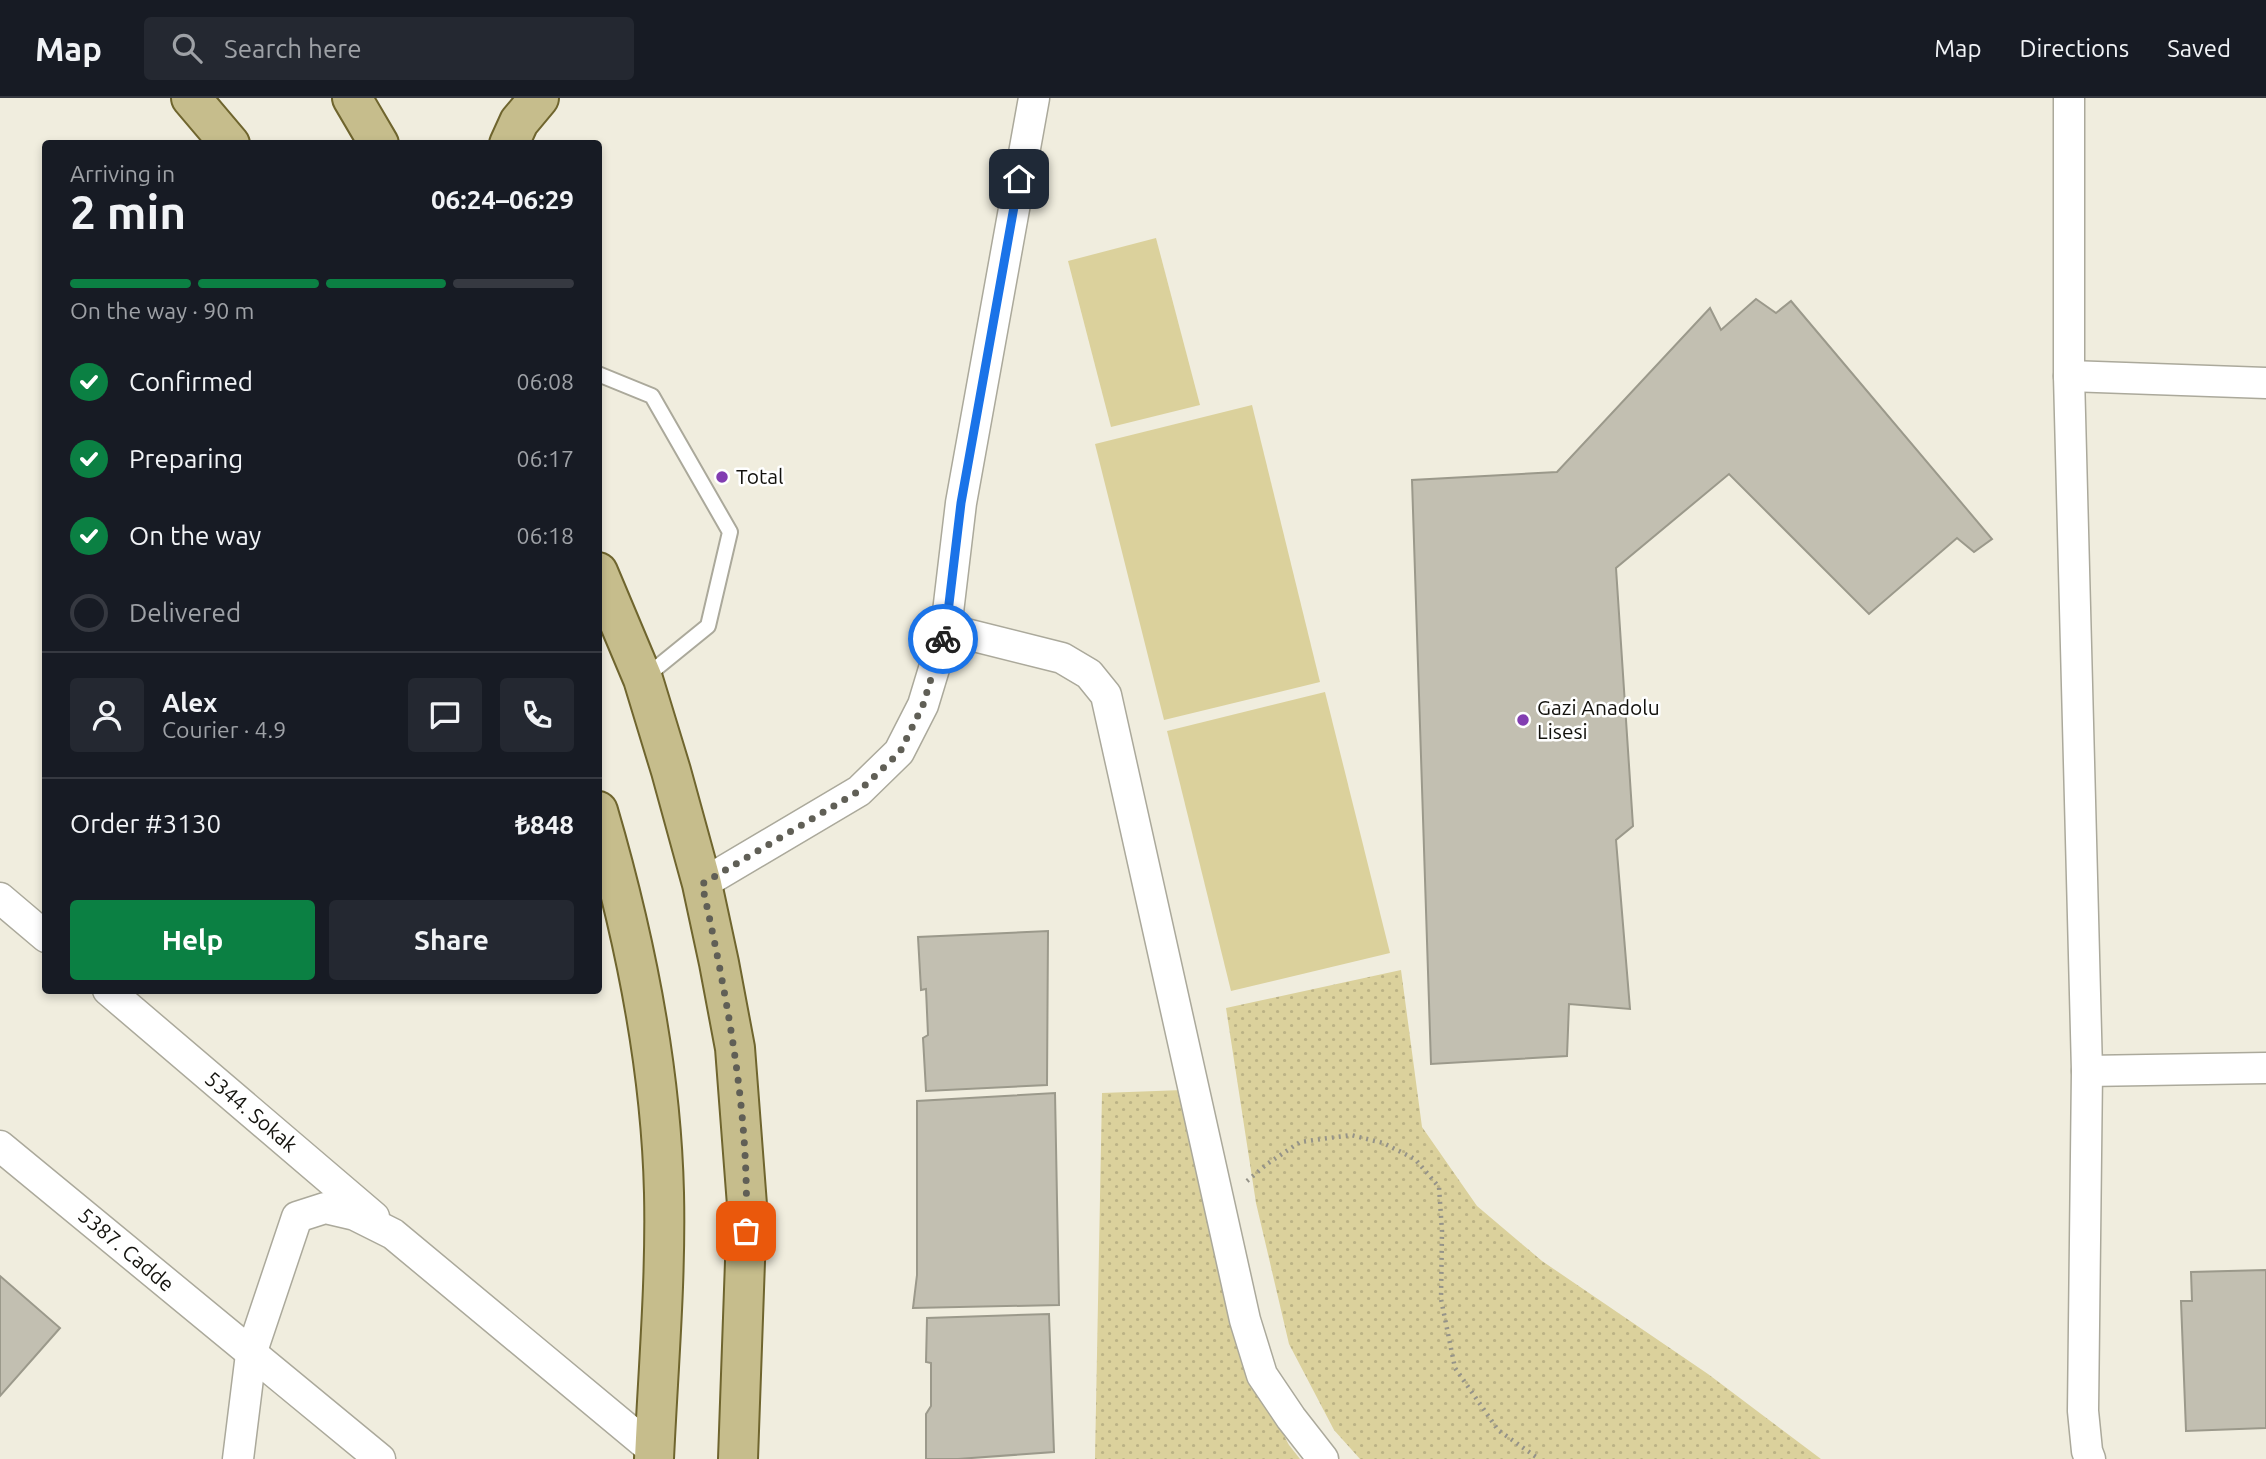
<!DOCTYPE html>
<meta charset="utf-8">
<style>
body{margin:0;font-family:Ubuntu,sans-serif;background:#242831;color:#f1f3f6;height:100vh;display:flex;flex-direction:column;font-size:26px;white-space:nowrap}
*{box-sizing:border-box;margin:0}
p{font-size:23px;color:#9ea1a6}
.icon{flex:none;width:38px;height:38px;fill:none;stroke:currentColor;stroke-width:2;stroke-linecap:round;stroke-linejoin:round}
.map{position:relative;flex:1;overflow:hidden}
.sheet{position:absolute;left:42px;top:42px;width:560px;height:854px;display:flex;flex-direction:column;background:#171b24;border-radius:7px;box-shadow:0 4px 10px #0003}
.sheet>*{flex:none}
.pin{position:absolute;display:grid;place-items:center;width:60px;height:60px;color:#fff;margin:-30px;border-radius:14px;box-shadow:0 4px 10px #0006}
.courier{position:absolute;display:grid;place-items:center;width:70px;height:70px;margin:-35px;border:5px solid #1a73e8;border-radius:50%;background:#fff;color:#222;box-shadow:0 2px 9px #0007}
.headline em{font-style:normal;font-weight:700}
.headline div{display:flex;flex-direction:column-reverse}
.headline{display:flex;align-items:center;justify-content:space-between;height:119px;padding:0 28px}
h1{font-size:46px;font-weight:700;line-height:52px}
.bar{display:grid;grid-template-columns:repeat(4,1fr);gap:10px 7px;align-content:center;height:84px;padding:0 28px}
.bar i{height:9px;border-radius:5px;background:#363941}
.bar .selected{background:#0b8043}
.bar p{grid-column:span 4}
.line{display:flex;align-items:center;gap:18px;padding:0 28px;border-top:2px solid #363941}
.line div{flex:1}
.round{display:grid;place-items:center;flex:none;width:74px;height:74px;border-radius:7px;background:#242831}
ol{padding:0 28px;list-style:none}
li{display:flex;align-items:center;gap:21px;height:77px}
li p{margin-inline-start:auto}
li .icon{padding:7px;border-radius:50%;background:#0b8043;color:#fff;stroke-width:4}
li:last-child{color:#9ea1a6}
li i{width:38px;height:38px;border:4px solid #363941;border-radius:50%}
.cta{display:flex;gap:14px;margin-top:auto;padding:14px 28px}
.cta a{flex:1;height:80px;border-radius:7px;background:#0b8043;color:#fff;font-size:28px;font-weight:700;line-height:80px;text-align:center}
.cta a+a{background:#242831;color:#f1f3f6}
header{display:flex;align-items:center;gap:42px;box-sizing:border-box;height:98px;padding:0 35px;background:#171b24;border-bottom:2px solid #363941}
header strong{font-size:33px}
nav{display:flex;gap:38px;margin-inline-start:auto;font-size:24px}
.search{width:490px;height:63px;background:#242831;display:flex;align-items:center;gap:18px;box-sizing:border-box;padding:0 24px;border-radius:7px;color:#9ea1a6;font-size:26px}
.map>svg:first-child{display:block}
</style>
<header>
<strong>Map</strong>
<div class="search"><svg class="icon" aria-label="search" viewBox="0 0 24 24"><circle cx="10" cy="10" r="6"/><path d="M15 15l6 6"/></svg>Search here</div>
<nav><a>Map</a><a>Directions</a><a>Saved</a></nav>
</header>
<div class="map">
<svg width="2266" height="1361" viewBox="0 0 2266 1361">
<defs>
<pattern id="park-dots" width="8" height="8" patternUnits="userSpaceOnUse" patternTransform="scale(1.75)"><rect width="8" height="8" fill="#dbd19c"/><path d="M2 2h.1M6 6h.1" fill="none" stroke="#bbb285" stroke-width="1.8" stroke-linecap="round"/></pattern>
</defs>
<rect width="100%" height="100%" fill="#f0edde"/>
<g fill="#dbd19c">
<path d="M 1156,140 L 1200,307 L 1111,329 L 1068,163 Z"/>
<path d="M 1252,307 L 1320,584 L 1164,622 L 1095,346 Z"/>
<path d="M 1325,594 L 1390,855 L 1231,893 L 1167,633 Z"/>
</g>
<g fill="url(#park-dots)">
<path d="M 1401,872 L 1422,1029 L 1477,1108 L 1542,1163 L 1708,1276 L 1821,1361 L 1360,1361 L 1334,1332 L 1289,1246 L 1256,1105 L 1226,910 Z"/>
<path d="M 1183,992 L 1251,1276 L 1289,1347 L 1300,1361 L 1095,1361 L 1102,995 Z"/>
</g>
<g fill="#c2bfb1" stroke="#9b998b" stroke-width="2">
<path d="M 1756,201 L 1776,215 L 1791,203 L 1992,441 L 1974,454 L 1957,440 L 1869,516 L 1729,376 L 1616,470 L 1633,728 L 1616,742 L 1630,911 L 1569,906 L 1567,958 L 1431,966 L 1412,382 L 1557,374 L 1710,210 L 1721,232 Z"/>
<path d="M 1048,833 L 1047,987 L 926,993 L 923,940 L 928,937 L 926,891 L 921,892 L 918,839 Z"/>
<path d="M 1055,995 L 1059,1207 L 913,1210 L 917,1177 L 917,1003 Z"/>
<path d="M 2266,1172 L 2266,1330 L 2186,1333 L 2181,1203 L 2192,1203 L 2191,1174 Z"/>
<path d="M 0,1178 L 60,1230 L 0,1298 Z"/>
<path d="M 1049,1216 L 1054,1354 L 958,1361 L 926,1361 L 926,1316 L 931,1308 L 931,1265 L 926,1264 L 927,1220 Z"/>
</g>
<g fill="none" stroke-linecap="round" stroke-linejoin="round">
<defs>
<path id="lane" d="M 598,276 L 652,298 L 730,434 L 708,528 L 644,580"/>
<g id="street">
<path d="M 2069,0 L 2069,278 L 2087,973 L 2083,1313 L 2087,1353 L 2090,1361"/>
<path d="M 2069,278 L 2266,285"/>
<path d="M 946,531 L 1062,560 L 1089,576 L 1106,597 L 1245,1222 L 1262,1277 L 1291,1320 L 1323,1361"/>
<path d="M 702,786 L 859,693 L 899,654 L 923,607 L 946,531 L 961,405 L 1034,0"/>
<path d="M 0,800 L 46,839"/>
<path d="M 108,892 L 374,1119"/>
<path d="M 2087,973 L 2266,970"/>
<path d="M 0,1048 L 380,1361"/>
<path d="M 238,1361 L 251,1256 L 297,1119 L 325,1110 L 355,1117 L 393,1136 L 654,1353"/>
</g>
<g id="primary">
<path d="M 191,0 L 230,46"/>
<path d="M 352,0 L 379,46"/>
<path d="M 509,46 L 519,24 L 539,0"/>
<path d="M 598,474 L 643,581 L 671,673 L 702,786 L 719,865 L 735,950 L 747,1107 L 738,1361"/>
<path d="M 598,713 C 634,836 661,966 664,1095 C 666,1183 658,1273 654,1361"/>
</g>
</defs>
<use href="#lane" stroke="#aba99b" stroke-width="18"/>
<use href="#street" stroke="#aba99b" stroke-width="33"/>
<use href="#primary" stroke="#6f652e" stroke-width="42"/>
<path stroke="#959388" stroke-width="4.5" stroke-dasharray="2 5" stroke-linecap="butt" d="M 1247,1083 L 1267,1066 L 1300,1044 L 1351,1037 L 1383,1045 L 1415,1061 L 1439,1089 L 1442,1133 L 1441,1201 L 1455,1270 L 1498,1332 L 1539,1361"/>
<use href="#lane" stroke="#fff" stroke-width="14"/>
<use href="#street" stroke="#fff" stroke-width="30"/>
<use href="#primary" stroke="#c6bd8c" stroke-width="38"/>
</g>
<g fill="none" stroke-linecap="round" stroke-linejoin="round">
<path stroke="#605f56" stroke-width="7" stroke-dasharray="0 12.6" d="M 746,1133 C 750,1016 727,899 702,786 L 859,693 L 900,654 L 923,607 L 943,541"/>
<path stroke="#1a73e8" stroke-width="9" d="M 943,541 L 946,531 L 961,405 L 1019,81"/>
</g>
<g fill="#823db1" stroke="#fff" stroke-width="2.5">
<circle cx="722" cy="379" r="7"/>
<circle cx="1523" cy="622" r="7"/>
</g>
<g text-anchor="middle" stroke-width="5" stroke-linejoin="round" paint-order="stroke">
<g font-size="21" fill="#13120d" stroke="#fff" text-anchor="start">
<text x="736" y="386">Total</text>
<text x="1537" y="617">Gazi Anadolu<tspan x="1537" dy="24">Lisesi</tspan></text>
</g>
<g font-size="21" fill="#13120d" stroke="#fff">
<text transform="translate(251 1014) rotate(40)" y="7">5344. Sokak</text>
<text transform="translate(126 1152) rotate(40)" y="7">5387. Cadde</text>
</g>
</g>
</svg>
<div class="pin" style="left:746px;top:1133px;background:#ea580c"><svg class="icon" aria-label="bag" viewBox="0 0 24 24"><path d="M5 8h14l-1 12H6zM9 8a3 3 0 0 1 6 0"/></svg></div>
<div class="pin" style="left:1019px;top:81px;background:#1f2937"><svg class="icon" aria-label="home" viewBox="0 0 24 24"><path d="M3 11l9-7 9 7M6 9v11h12V9"/></svg></div>
<div class="courier" style="left:943px;top:541px"><svg class="icon" aria-label="bike" viewBox="0 0 24 24"><circle cx="6" cy="16" r="4"/><circle cx="18" cy="16" r="4"/><path d="M6 16l4-8h5l3 8M10 8l3 8H6M13 5h3"/></svg></div>
<section class="sheet">
<div class="headline"><div><h1>2 min</h1><p>Arriving in</p></div><em>06:24–06:29</em></div>
<div class="bar"><i class="selected"></i><i class="selected"></i><i class="selected"></i><i></i><p>On the way · 90 m</p></div>
<ol>
<li><svg class="icon" aria-label="check" viewBox="0 0 24 24"><path d="M5 12l5 5 9-10"/></svg>Confirmed<p>06:08</p></li>
<li><svg class="icon" aria-label="check" viewBox="0 0 24 24"><path d="M5 12l5 5 9-10"/></svg>Preparing<p>06:17</p></li>
<li><svg class="icon" aria-label="check" viewBox="0 0 24 24"><path d="M5 12l5 5 9-10"/></svg>On the way<p>06:18</p></li>
<li><i></i>Delivered</li>
</ol>
<div class="line" style="height:126px"><a class="round"><svg class="icon" aria-label="person" viewBox="0 0 24 24"><circle cx="12" cy="8" r="4"/><path d="M4 21q1-7 8-7t8 7"/></svg></a><div><b>Alex</b><p>Courier · 4.9</p></div><a class="round"><svg class="icon" aria-label="chat" viewBox="0 0 24 24"><path d="M4 5h16v11H9l-5 4z"/></svg></a><a class="round"><svg class="icon" aria-label="phone" viewBox="0 0 24 24"><path d="M5 4h4l2 5-3 2q2 4 5 5l2-3 5 2v4C11 20 4 13 5 4z"/></svg></a></div>
<div class="line" style="height:91px"><div>Order #3130</div><b>₺848</b></div>
<div class="cta"><a>Help</a><a>Share</a></div>
</section>
</div>
